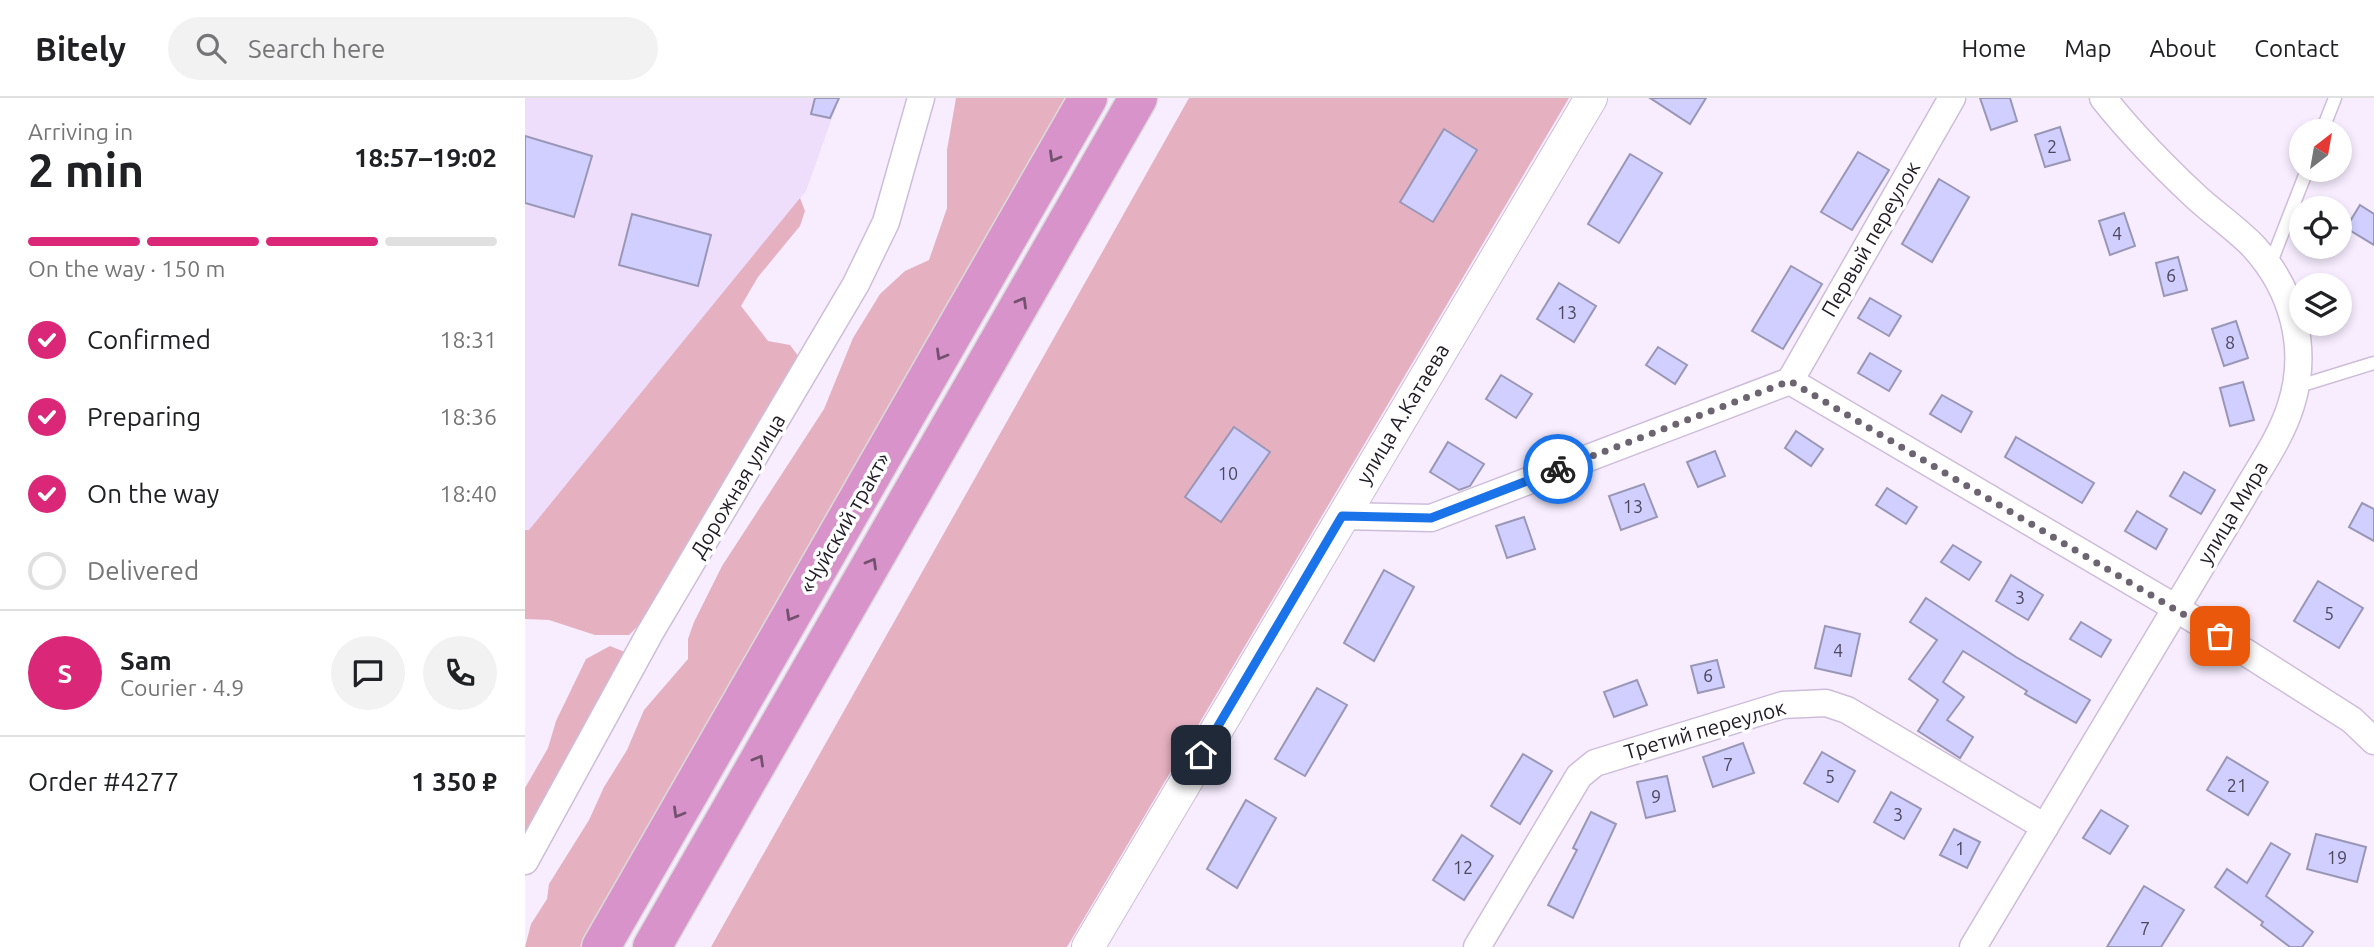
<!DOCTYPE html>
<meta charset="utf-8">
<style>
body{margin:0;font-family:Ubuntu,sans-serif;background:#f2f2f2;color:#202124;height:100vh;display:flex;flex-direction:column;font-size:26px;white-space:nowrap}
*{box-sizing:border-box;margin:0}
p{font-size:23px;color:#757577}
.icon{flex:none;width:38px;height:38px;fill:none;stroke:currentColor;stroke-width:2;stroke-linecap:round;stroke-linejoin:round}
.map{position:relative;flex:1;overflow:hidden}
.sheet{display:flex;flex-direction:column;background:#fff;width:525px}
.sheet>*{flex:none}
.needle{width:46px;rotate:31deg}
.tools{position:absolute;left:1764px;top:21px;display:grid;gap:14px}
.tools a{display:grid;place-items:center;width:63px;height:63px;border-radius:50%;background:#fff;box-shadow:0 4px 10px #0003;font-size:35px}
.pin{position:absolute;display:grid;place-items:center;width:60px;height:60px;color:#fff;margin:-30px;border-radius:14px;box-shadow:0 4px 10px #0006}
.courier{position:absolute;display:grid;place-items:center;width:70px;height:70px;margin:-35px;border:5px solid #1a73e8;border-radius:50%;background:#fff;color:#222;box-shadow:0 2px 9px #0007}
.headline em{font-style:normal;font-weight:600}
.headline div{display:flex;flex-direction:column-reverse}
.headline{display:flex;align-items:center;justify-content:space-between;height:119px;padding:0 28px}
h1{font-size:46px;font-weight:600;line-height:52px}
.bar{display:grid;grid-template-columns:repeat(4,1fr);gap:10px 7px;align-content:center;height:84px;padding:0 28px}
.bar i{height:9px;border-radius:5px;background:#e0e0e0}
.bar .current{background:#db2777}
.bar p{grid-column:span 4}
.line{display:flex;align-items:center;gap:18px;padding:0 28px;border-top:2px solid #e0e0e0}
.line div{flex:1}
.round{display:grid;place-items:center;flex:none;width:74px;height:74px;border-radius:37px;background:#f2f2f2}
ol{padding:0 28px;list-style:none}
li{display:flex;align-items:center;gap:21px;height:77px}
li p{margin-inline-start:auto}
li .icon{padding:7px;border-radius:50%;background:#db2777;color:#fff;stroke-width:4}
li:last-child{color:#757577}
li i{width:38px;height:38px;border:4px solid #e0e0e0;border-radius:50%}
header{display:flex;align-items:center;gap:42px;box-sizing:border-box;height:98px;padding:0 35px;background:#fff;border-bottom:2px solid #e0e0e0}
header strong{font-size:33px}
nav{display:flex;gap:38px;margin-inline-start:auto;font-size:24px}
.search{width:490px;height:63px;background:#f2f2f2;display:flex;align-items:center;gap:18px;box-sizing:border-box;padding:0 24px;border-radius:38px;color:#757577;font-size:26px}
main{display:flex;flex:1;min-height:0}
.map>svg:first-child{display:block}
</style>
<header>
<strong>Bitely</strong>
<div class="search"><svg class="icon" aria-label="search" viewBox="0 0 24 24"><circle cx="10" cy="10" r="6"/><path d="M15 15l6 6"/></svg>Search here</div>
<nav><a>Home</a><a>Map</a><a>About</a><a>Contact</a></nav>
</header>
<main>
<section class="sheet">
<div class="headline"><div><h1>2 min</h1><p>Arriving in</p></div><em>18:57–19:02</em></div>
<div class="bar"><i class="current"></i><i class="current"></i><i class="current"></i><i></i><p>On the way · 150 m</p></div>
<ol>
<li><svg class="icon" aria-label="check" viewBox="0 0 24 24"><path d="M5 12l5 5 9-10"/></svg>Confirmed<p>18:31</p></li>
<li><svg class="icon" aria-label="check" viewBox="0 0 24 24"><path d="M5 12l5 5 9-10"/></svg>Preparing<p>18:36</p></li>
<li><svg class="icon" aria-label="check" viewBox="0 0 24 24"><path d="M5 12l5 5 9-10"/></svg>On the way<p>18:40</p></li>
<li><i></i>Delivered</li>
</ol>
<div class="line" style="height:126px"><b class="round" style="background:#db2777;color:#fff">S</b><div><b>Sam</b><p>Courier · 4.9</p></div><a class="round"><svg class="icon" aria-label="chat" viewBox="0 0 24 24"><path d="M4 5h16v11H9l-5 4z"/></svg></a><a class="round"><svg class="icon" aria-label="phone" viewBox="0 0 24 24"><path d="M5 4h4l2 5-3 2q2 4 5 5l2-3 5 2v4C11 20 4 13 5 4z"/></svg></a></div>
<div class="line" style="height:91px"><div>Order #4277</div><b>1 350 ₽</b></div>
</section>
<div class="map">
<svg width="1849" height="849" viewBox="0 0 1849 849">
<rect width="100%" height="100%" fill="#f7edff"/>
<path fill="#efdefb" d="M 0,0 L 314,0 L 281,93 L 4,433 L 0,432 Z"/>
<g fill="#e5b1c1">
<path d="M 431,0 L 549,0 L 61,849 L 0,849 L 6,826 L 22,801 L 24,786 L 64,722 L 79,689 L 102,652 L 119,612 L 163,561 L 163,541 L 169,524 L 197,468 L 299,311 L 328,240 L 355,196 L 380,173 L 404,162 L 422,110 L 422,52 Z"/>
<path d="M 664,0 L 1044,0 L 542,849 L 186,849 Z"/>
<path d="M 275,100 L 280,113 L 275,128 L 233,179 L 216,208 L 243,243 L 265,247 L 274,259 L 116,525 L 104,537 L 70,537 L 24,522 L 0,521 L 0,432 L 4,432 Z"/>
<path d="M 85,548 L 100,554 L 0,735 L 0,690 L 23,650 L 31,623 L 61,561 Z"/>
</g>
<g fill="#d1cfff" stroke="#9997b5" stroke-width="2">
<path d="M 290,0 L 314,0 L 305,20 L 286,16 Z"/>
<path d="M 1125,0 L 1181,0 L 1165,26 Z"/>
<path d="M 1455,0 L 1485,0 L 1492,23 L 1466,32 Z"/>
<path d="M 1535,29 L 1545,62 L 1520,69 L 1510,37 Z"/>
<path d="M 919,31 L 952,52 L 908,124 L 875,104 Z"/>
<path d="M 0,38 L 67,58 L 49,119 L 0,105 Z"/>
<path d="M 1333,54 L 1364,72 L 1327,132 L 1296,114 Z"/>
<path d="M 1105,56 L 1137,75 L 1094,145 L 1063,126 Z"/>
<path d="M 1414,81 L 1444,99 L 1407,164 L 1377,146 Z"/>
<path d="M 1835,107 L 1849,116 L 1849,147 L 1821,130 Z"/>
<path d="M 1599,115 L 1610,148 L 1585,157 L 1574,123 Z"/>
<path d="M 107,116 L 186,137 L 173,188 L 94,167 Z"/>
<path d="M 1653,159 L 1662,192 L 1639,198 L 1631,165 Z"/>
<path d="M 1266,168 L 1297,186 L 1258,251 L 1227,233 Z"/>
<path d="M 1034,185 L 1071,208 L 1049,244 L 1012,221 Z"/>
<path d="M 1345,200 L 1376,218 L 1364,238 L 1333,220 Z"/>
<path d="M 1711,223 L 1723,260 L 1699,268 L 1687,231 Z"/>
<path d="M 1133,249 L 1162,267 L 1150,286 L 1121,267 Z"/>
<path d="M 1345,255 L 1376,273 L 1364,293 L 1333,275 Z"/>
<path d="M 976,277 L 1007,296 L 991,320 L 961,301 Z"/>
<path d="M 1718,284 L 1729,322 L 1705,328 L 1695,290 Z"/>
<path d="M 1417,297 L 1447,314 L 1436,334 L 1405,316 Z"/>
<path d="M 709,329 L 745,354 L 696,424 L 660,399 Z"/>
<path d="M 1271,333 L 1298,351 L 1286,368 L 1260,350 Z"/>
<path d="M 1491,339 L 1569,385 L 1557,405 L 1480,359 Z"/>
<path d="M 923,344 L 959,366 L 945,388 L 934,392 L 905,374 Z"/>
<path d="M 1190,353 L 1200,378 L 1173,389 L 1162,364 Z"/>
<path d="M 1659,374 L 1690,392 L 1676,416 L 1645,398 Z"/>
<path d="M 1119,386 L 1132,419 L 1096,432 L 1084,398 Z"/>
<path d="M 1362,390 L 1392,409 L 1381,426 L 1351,407 Z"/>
<path d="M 1837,405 L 1849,411 L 1849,443 L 1824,429 Z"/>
<path d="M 1612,413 L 1642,431 L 1631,451 L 1600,433 Z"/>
<path d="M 999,419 L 1010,451 L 982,460 L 971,428 Z"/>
<path d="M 1428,447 L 1456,464 L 1444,482 L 1416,464 Z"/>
<path d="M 859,472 L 889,489 L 849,563 L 819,545 Z"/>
<path d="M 1486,477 L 1518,497 L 1503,522 L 1471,503 Z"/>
<path d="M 1793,483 L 1838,510 L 1814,550 L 1769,523 Z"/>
<path d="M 1401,500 L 1491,559 L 1565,602 L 1551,625 L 1500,596 L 1502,593 L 1438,553 L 1418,584 L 1439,599 L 1422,622 L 1448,639 L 1435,660 L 1393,633 L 1413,602 L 1384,581 L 1412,542 L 1385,524 Z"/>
<path d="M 1556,524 L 1586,542 L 1576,559 L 1545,541 Z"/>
<path d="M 1300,528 L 1335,536 L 1326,578 L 1290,570 Z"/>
<path d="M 1192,562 L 1199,589 L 1173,595 L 1166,568 Z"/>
<path d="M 1112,582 L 1122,607 L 1089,619 L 1079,594 Z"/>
<path d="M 792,590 L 822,607 L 780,678 L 750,661 Z"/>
<path d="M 1218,645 L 1229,675 L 1188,689 L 1178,659 Z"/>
<path d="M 1297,654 L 1330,673 L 1313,704 L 1279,685 Z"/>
<path d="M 998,656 L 1027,673 L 995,726 L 966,708 Z"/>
<path d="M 1702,659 L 1743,684 L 1723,717 L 1682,692 Z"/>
<path d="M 1142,678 L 1150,713 L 1121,720 L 1112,684 Z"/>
<path d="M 1366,694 L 1396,711 L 1379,741 L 1349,724 Z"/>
<path d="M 721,702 L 751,720 L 712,790 L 682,771 Z"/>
<path d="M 1576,712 L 1603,728 L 1585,756 L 1558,740 Z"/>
<path d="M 1066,714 L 1091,726 L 1048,820 L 1023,807 L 1052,752 L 1048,750 Z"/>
<path d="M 1429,731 L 1455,744 L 1442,770 L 1415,757 Z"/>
<path d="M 1791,736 L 1841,749 L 1832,784 L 1782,771 Z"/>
<path d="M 937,737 L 968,758 L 939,802 L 908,782 Z"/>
<path d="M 1746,745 L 1765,756 L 1741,798 L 1788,834 L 1777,849 L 1765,849 L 1736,827 L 1738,824 L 1690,789 L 1702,771 L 1722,785 Z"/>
<path d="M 1619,788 L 1659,812 L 1636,849 L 1582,849 Z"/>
</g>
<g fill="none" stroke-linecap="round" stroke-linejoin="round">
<defs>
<g id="service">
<path d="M 1797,33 L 1810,0"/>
<path d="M 1745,167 L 1782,72"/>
<path d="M 1771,289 L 1849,265"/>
</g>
<g id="minor">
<path d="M 1265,283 L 1651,510 L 1827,622 L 1849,643"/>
<path d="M 1265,283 L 1427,0"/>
<path d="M 817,418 L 906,420 L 1265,283"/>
<path d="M 0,763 L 125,535 L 331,186 L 361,124 L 396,0"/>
<path d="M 952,849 L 1054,678 L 1070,665 L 1258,607 L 1301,605 L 1322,612 L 1520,729"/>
<path d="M 1448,849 L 1717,400 C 1734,370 1756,340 1766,307 C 1784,251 1768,192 1729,149 C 1711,130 1688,115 1669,97 C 1637,67 1605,34 1578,0"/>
</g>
<path id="tertiary" d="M 563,849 L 1066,0"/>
<g id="trunk">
<path d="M 76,849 L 563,0"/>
<path d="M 127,849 L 613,0"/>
</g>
</defs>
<use href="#service" stroke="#cebdda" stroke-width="15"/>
<use href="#minor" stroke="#cebdda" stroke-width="29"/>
<use href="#tertiary" stroke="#cebdda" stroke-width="34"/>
<use href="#trunk" stroke="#dbdbdc" stroke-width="41"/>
<use href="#service" stroke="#fff" stroke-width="12"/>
<use href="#minor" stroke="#fff" stroke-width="26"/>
<use href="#tertiary" stroke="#fff" stroke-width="32"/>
<use href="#trunk" stroke="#d894ca" stroke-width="38"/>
</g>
<defs><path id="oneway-chevron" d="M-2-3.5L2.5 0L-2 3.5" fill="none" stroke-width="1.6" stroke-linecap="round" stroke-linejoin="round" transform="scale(1.75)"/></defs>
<g stroke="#73516f">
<use href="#oneway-chevron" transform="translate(529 59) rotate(120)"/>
<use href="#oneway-chevron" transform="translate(497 204) rotate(-60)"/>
<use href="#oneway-chevron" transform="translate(416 257) rotate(120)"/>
<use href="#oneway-chevron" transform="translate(347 465) rotate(-60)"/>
<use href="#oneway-chevron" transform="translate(266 518) rotate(120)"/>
<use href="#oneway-chevron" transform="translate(234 662) rotate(-60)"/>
<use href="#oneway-chevron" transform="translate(153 715) rotate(120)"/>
</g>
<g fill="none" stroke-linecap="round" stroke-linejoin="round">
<path stroke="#6c6471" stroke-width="7" stroke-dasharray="0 12.6" d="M 1033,371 L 1265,283 L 1695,538"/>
<path stroke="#1a73e8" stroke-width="9" d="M 676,657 L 817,418 L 906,420 L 1033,371"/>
</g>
<g text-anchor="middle" stroke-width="7" stroke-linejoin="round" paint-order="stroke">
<g font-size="18" fill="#4d485c">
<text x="1527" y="55">2</text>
<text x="1592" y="142">4</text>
<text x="1646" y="184">6</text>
<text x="1042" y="221">13</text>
<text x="1705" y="251">8</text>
<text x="703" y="382">10</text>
<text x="1108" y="415">13</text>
<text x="1495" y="506">3</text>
<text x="1804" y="522">5</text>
<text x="1313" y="559">4</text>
<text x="1183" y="584">6</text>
<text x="1203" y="673">7</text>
<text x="1305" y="685">5</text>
<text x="1712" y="694">21</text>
<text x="1131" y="705">9</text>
<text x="1373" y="723">3</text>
<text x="1435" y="757">1</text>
<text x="1812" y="766">19</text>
<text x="938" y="776">12</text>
<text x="1620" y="837">7</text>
</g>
<g font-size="21" fill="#211b25" stroke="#fff">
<text transform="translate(1346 141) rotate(-60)" y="7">Первый переулок</text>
<text transform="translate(878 316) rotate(-59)" y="7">улица А.Катаева</text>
<text transform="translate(213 388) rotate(-59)" y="7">Дорожная улица</text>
<text transform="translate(1708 415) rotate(-59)" y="7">улица Мира</text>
<text transform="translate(320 425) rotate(-60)" y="7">«Чуйский тракт»</text>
<text transform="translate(1180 632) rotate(-16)" y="7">Третий переулок</text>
</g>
</g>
</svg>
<div class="tools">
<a><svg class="needle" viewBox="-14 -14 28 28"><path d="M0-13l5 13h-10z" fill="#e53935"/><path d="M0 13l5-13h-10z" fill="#757577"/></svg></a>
<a><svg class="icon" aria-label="locate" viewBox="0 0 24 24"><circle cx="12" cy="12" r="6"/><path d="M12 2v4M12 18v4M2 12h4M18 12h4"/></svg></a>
<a><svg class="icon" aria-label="layers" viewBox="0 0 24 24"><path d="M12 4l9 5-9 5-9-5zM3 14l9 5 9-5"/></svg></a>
</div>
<div class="pin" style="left:1695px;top:538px;background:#ea580c"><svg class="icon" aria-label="bag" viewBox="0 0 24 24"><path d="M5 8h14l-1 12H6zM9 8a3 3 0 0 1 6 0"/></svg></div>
<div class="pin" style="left:676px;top:657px;background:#1f2937"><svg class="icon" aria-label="home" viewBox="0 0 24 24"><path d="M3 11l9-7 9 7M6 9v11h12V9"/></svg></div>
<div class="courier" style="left:1033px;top:371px"><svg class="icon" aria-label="bike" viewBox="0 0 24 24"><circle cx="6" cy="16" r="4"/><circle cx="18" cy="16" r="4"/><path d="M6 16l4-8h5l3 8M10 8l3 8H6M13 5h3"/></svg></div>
</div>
</main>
